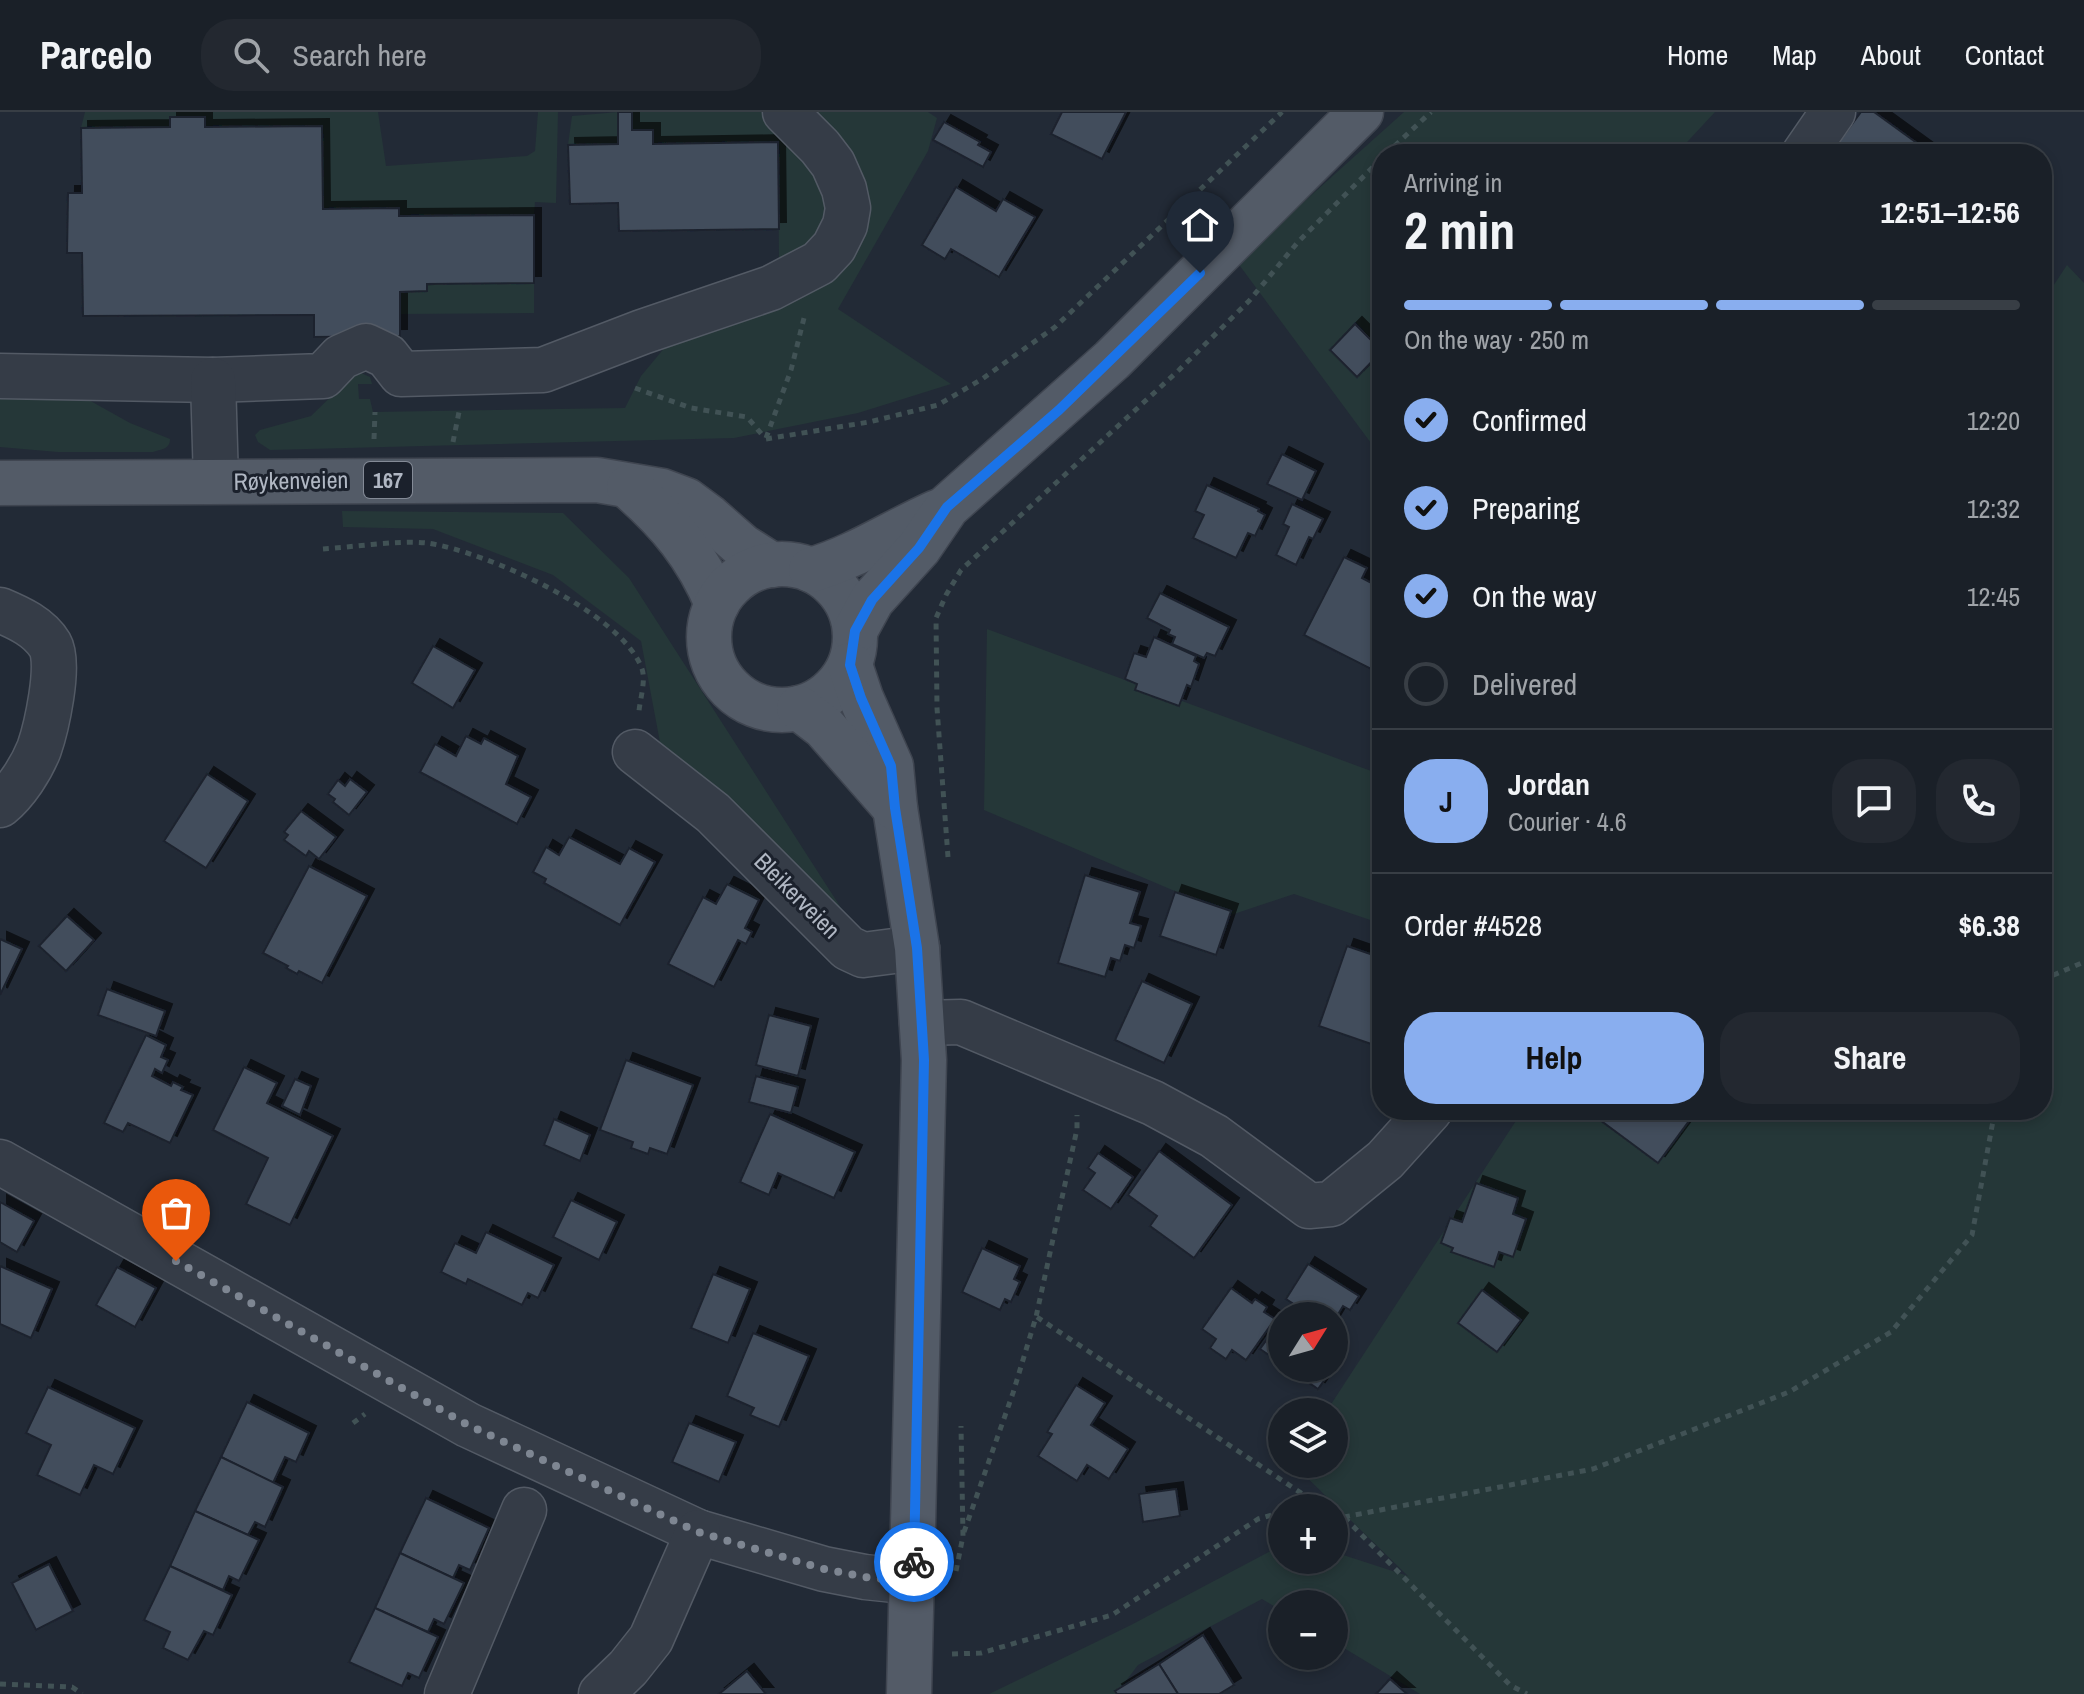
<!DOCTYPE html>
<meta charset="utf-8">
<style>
body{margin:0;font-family:"Archivo Narrow",sans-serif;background:#232830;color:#f1f3f6;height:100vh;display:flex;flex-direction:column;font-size:30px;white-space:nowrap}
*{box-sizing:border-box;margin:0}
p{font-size:26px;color:#9fa3a8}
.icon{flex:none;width:44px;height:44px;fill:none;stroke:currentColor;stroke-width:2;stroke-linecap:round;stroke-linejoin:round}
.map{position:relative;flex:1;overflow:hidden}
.side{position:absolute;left:1372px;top:32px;width:680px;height:976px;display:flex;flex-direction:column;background:#1a2028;border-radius:32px;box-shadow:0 4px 12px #0003,0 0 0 2px #383e45}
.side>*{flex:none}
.needle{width:52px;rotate:53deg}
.fabs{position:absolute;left:1268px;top:1190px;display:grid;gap:16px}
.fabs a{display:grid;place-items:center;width:80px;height:80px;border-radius:50%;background:#1a2028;box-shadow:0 4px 12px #0003,0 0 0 2px #383e45;font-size:40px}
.pin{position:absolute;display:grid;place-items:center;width:68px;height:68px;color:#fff;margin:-82px -34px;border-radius:50% 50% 50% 0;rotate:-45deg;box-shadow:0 0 8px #0007}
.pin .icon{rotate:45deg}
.courier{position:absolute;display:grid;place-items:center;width:80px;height:80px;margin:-40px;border:6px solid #1a73e8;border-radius:50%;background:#fff;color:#222;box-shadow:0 2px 10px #0007}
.head em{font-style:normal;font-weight:700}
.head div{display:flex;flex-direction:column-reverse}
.head{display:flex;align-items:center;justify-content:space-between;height:136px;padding:0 32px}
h1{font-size:52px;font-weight:700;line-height:60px}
.bar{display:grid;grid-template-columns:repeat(4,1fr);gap:12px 8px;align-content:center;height:96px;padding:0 32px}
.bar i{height:10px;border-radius:6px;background:#383e45}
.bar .active{background:#89aeef}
.bar p{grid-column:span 4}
.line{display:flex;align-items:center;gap:20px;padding:0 32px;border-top:2px solid #383e45}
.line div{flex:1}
.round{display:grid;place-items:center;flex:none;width:84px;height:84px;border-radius:32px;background:#232830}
ol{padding:0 32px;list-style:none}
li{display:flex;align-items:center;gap:24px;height:88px}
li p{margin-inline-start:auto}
li .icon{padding:8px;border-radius:50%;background:#89aeef;color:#111;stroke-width:4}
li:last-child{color:#9fa3a8}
li i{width:44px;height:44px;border:4px solid #383e45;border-radius:50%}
.action{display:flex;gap:16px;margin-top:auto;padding:16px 32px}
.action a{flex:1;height:92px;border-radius:32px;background:#89aeef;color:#111;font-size:32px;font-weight:700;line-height:92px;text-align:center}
.action a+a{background:#232830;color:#f1f3f6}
header{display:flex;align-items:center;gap:48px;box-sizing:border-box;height:112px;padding:0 40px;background:#1a2028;border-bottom:2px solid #383e45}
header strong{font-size:38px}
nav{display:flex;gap:44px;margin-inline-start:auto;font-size:28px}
.search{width:560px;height:72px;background:#232830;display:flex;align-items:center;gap:20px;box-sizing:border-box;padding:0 28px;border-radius:32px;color:#9fa3a8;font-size:30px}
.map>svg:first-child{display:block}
</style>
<header>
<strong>Parcelo</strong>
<div class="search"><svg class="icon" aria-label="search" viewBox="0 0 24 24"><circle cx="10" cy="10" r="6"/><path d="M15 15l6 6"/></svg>Search here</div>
<nav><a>Home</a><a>Map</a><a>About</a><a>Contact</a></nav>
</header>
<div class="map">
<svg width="2084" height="1582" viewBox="0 0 2084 1582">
<defs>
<filter id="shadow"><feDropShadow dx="7" dy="-7" stdDeviation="0" flood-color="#0009"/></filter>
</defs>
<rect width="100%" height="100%" fill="#222a36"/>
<g fill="#253738">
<path d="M 85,0 L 378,0 L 386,54 L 527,44 L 535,39 L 538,0 L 558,0 L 556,91 L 535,90 L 534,103 L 399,104 L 398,96 L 323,97 L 322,14 L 205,15 L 204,5 L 171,5 L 170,15 L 81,16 Z"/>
<path d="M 618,0 L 618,32 L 568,33 L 572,4 Z"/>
<path d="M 632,0 L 761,0 L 791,21 L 828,87 L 824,111 L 815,130 L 779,149 L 778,30 L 653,32 L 653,18 L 632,18 Z"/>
<path d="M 800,0 L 928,0 L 937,6 L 928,39 L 838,197 L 951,272 L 858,301 L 734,326 L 270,338 L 258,330 L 255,323 L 260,318 L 311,304 L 352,264 L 361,261 L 370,265 L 372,272 L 358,272 L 359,287 L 370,287 L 373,300 L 625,296 L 641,264 L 671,228 L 853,135 Z"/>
<path d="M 1404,0 L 1715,0 L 1676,42 L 1382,42 L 1382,346 L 1237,150 Z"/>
<path d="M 2067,153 L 2084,171 L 2084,1582 L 1420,1582 L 1334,1530 L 1334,1492 L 1282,1492 L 1282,1499 L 1262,1487 L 1138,1553 L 1116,1582 L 989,1582 L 1131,1513 L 1282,1433 L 1282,1448 L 1334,1448 L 1334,1440 L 1408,1464 L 1293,1352 L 1334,1352 L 1334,1300 L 1326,1300 L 1523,998 L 2042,998 L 2042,191 Z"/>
<path d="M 534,171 L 534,201 L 400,202 L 400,180 L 427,179 L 427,172 Z"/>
<path d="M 69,277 L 130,311 L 170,327 C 170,337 162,337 153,340 L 58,340 L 0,335 L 0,284 Z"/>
<path d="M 342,399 L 563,401 L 629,466 L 861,827 L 662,641 L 641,529 L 553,463 L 433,417 L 343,415 Z"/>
<path d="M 987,517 L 1382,663 L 1382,812 L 1294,782 L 1231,803 L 984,698 Z"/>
</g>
<g fill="#434d5b" stroke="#1d232e" stroke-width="2" filter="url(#shadow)">
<path d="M 618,0 L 632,0 L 632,18 L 653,18 L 653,32 L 778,30 L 779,117 L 619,119 L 618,91 L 570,92 L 568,33 L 618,32 Z"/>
<path d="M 1062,0 L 1126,0 L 1102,47 L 1051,22 Z"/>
<path d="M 1861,0 L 1874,0 L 1932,42 L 1830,42 Z"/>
<path d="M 170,5 L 205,5 L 205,15 L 322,14 L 323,97 L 399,96 L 399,104 L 534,103 L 534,171 L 427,172 L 427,179 L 400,180 L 400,224 L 314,225 L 314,203 L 83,204 L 82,141 L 67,141 L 68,81 L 82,81 L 82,78 L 81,16 L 170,15 Z"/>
<path d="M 944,10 L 980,30 L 978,33 L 991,40 L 983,55 L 933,28 Z"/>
<path d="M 956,75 L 996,99 L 1003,87 L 1035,105 L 999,165 L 951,137 L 945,147 L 922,133 Z"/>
<path d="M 1355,212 L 1382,239 L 1357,265 L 1330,238 Z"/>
<path d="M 1282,342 L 1316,359 L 1302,388 L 1267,372 Z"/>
<path d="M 1207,373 L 1259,397 L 1258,399 L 1265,403 L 1255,424 L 1248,421 L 1236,446 L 1193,426 L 1204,403 L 1195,399 Z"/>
<path d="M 1292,392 L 1323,407 L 1313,427 L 1309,425 L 1296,453 L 1276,443 L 1289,415 L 1283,412 Z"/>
<path d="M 1344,445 L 1367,456 L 1362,466 L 1377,474 L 1382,464 L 1382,540 L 1373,558 L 1304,523 Z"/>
<path d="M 1160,481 L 1229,515 L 1215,544 L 1207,541 L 1204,546 L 1172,532 L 1175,525 L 1168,522 L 1170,518 L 1147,506 Z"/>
<path d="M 1154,525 L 1196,544 L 1194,549 L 1199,552 L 1191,575 L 1187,573 L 1179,594 L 1135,578 L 1137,572 L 1125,567 L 1134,541 L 1146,545 Z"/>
<path d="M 433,534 L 475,558 L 453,596 L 412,571 Z"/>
<path d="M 466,624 L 481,632 L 484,626 L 518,644 L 506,672 L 531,685 L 517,712 L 420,660 L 435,632 L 456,644 Z"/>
<path d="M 207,662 L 248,689 L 206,756 L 164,729 Z"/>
<path d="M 350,667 L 367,680 L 349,703 L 333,690 L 335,687 L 328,682 L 338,668 L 345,674 Z"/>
<path d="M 301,699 L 336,725 L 319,747 L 309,739 L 306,744 L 284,728 L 288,723 L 284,720 Z"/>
<path d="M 569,725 L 620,752 L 629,736 L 655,750 L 620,813 L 544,771 L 546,767 L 533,760 L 546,735 L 559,743 Z"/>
<path d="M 309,754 L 367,784 L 322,871 L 299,859 L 297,862 L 286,856 L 288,854 L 263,841 Z"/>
<path d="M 1085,763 L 1140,780 L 1130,811 L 1141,814 L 1134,836 L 1125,833 L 1120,849 L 1111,846 L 1105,865 L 1058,851 Z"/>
<path d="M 727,772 L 759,788 L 745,816 L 752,820 L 746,832 L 738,828 L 714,875 L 668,852 L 703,785 L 716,792 Z"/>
<path d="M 1175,780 L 1231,799 L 1216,843 L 1160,824 Z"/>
<path d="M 67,804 L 94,828 L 66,859 L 39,834 Z"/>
<path d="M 0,827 L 22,837 L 0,883 Z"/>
<path d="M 1347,834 L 1382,846 L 1382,920 L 1377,934 L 1319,914 Z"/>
<path d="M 1142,869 L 1192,892 L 1164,951 L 1115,928 Z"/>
<path d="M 107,877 L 165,899 L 156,924 L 98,903 Z"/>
<path d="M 769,903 L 811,914 L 798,964 L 756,953 Z"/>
<path d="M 146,923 L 166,933 L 161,945 L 168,948 L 162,961 L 155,957 L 152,964 L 171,974 L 173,970 L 183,975 L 181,978 L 193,983 L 170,1031 L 128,1011 L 123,1020 L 104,1011 Z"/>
<path d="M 626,948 L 693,973 L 667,1042 L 650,1036 L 648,1042 L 631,1036 L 633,1030 L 600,1018 Z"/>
<path d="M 244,955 L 277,971 L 267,991 L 333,1024 L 290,1113 L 246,1092 L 268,1046 L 213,1018 Z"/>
<path d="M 756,964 L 798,975 L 791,1001 L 749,990 Z"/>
<path d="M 295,967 L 311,974 L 300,1003 L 282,994 Z"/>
<path d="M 1601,998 L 1697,998 L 1658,1051 L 1596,1005 Z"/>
<path d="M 770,1002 L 855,1040 L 834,1086 L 778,1061 L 769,1083 L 740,1070 Z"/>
<path d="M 554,1007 L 590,1023 L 580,1049 L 544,1033 Z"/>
<path d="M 1159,1039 L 1232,1093 L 1194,1146 L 1150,1114 L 1157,1104 L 1128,1083 Z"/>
<path d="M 1098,1041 L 1133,1065 L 1111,1097 L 1083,1078 L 1095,1061 L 1088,1056 Z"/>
<path d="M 1476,1071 L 1518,1086 L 1513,1102 L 1526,1107 L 1513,1145 L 1499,1140 L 1494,1155 L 1451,1140 L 1453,1136 L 1441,1131 L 1450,1106 L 1462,1110 Z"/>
<path d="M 571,1088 L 617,1110 L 599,1148 L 553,1125 Z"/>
<path d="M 0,1090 L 34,1109 L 17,1140 L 0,1130 Z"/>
<path d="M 486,1120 L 554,1153 L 538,1186 L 528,1181 L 522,1193 L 468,1167 L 466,1172 L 441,1160 L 455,1131 L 476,1141 Z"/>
<path d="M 982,1136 L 1020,1154 L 1014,1167 L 1020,1170 L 1011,1190 L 1005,1187 L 1000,1198 L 962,1180 Z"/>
<path d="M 1308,1152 L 1359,1184 L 1350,1198 L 1343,1194 L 1334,1209 L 1334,1204 L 1312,1204 L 1286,1187 Z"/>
<path d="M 0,1154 L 52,1177 L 31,1226 L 0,1212 Z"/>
<path d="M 117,1155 L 156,1176 L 135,1215 L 96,1193 Z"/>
<path d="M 713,1162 L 750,1177 L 728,1231 L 691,1216 Z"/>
<path d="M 1231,1176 L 1252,1191 L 1255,1187 L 1267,1195 L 1264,1200 L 1275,1207 L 1246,1248 L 1232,1238 L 1226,1247 L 1210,1236 L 1216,1227 L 1202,1217 Z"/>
<path d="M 1482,1178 L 1521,1208 L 1497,1240 L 1458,1211 Z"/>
<path d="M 1280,1209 L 1282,1210 L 1282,1252 L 1260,1237 Z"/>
<path d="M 753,1221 L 809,1244 L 779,1315 L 750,1303 L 754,1296 L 727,1284 Z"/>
<path d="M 1288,1256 L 1333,1256 L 1318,1277 Z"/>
<path d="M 1076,1273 L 1105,1291 L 1091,1313 L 1128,1337 L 1109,1367 L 1087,1353 L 1077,1369 L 1038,1344 L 1052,1322 L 1047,1320 Z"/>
<path d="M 48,1275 L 135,1316 L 113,1362 L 94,1353 L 80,1383 L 37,1363 L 51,1333 L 26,1321 Z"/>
<path d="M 247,1290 L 309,1321 L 296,1350 L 285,1345 L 273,1371 L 221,1345 Z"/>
<path d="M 689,1311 L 736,1330 L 719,1370 L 672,1350 Z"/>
<path d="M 221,1345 L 283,1375 L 265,1415 L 255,1410 L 248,1423 L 195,1399 Z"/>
<path d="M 1176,1377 L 1180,1404 L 1143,1410 L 1139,1382 Z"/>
<path d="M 426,1386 L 489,1416 L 470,1458 L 459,1453 L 453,1466 L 400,1441 Z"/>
<path d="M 195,1399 L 259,1428 L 239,1469 L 229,1464 L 223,1478 L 170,1454 Z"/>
<path d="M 400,1441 L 464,1471 L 444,1512 L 434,1507 L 428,1520 L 375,1496 Z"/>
<path d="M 49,1452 L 73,1499 L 36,1518 L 12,1471 Z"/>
<path d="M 170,1454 L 232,1483 L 213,1523 L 204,1519 L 188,1548 L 163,1536 L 170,1520 L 144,1508 Z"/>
<path d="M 375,1496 L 438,1525 L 419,1566 L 408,1561 L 402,1574 L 349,1550 Z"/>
<path d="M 1203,1523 L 1234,1573 L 1219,1582 L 1178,1582 L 1159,1552 Z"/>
<path d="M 1159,1552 L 1178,1582 L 1117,1582 L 1115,1579 Z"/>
<path d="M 747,1559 L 766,1582 L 719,1582 Z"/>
<path d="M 1390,1567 L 1407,1582 L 1376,1582 Z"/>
</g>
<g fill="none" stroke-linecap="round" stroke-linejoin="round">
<defs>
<g id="minor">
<path d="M 1804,42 L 1833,0"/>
<path d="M 0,264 L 213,268 L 323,264 L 341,245 L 366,234 L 387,244 L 401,262 L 543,258 L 642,220 L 771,176 L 819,151 L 834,135 L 845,113 L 848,96 L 844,77 L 833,52 L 820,35 L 785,0"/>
<path d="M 213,268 L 216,369"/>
<path d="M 0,498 C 19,506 39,515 50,533 C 61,552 46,617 39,637 C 31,657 16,680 0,693"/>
<path d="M 635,640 L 713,701 L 848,836 L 863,843 L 917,836"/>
<path d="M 922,911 L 961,910 L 1153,991 L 1214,1024 L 1309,1094 L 1331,1092 L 1385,1048 L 1430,998"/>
<path d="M 0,1050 L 468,1313 L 698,1420 L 824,1457 L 865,1465 L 913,1470"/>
<path d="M 447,1582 L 524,1398"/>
<path d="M 601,1582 L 628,1556 L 651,1527 L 698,1420"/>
</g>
<g id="major">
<path d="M 0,371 L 597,368 L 662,379 L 686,388 L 709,405 L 742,434 L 772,453"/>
<path d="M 629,375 C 669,410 697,443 717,492"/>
<circle cx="782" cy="525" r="73"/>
<path d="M 811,458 C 856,445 894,419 937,400"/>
<path d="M 855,519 L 872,488 L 919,436 L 947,395 L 1112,248 L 1361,0"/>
<path d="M 850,553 L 861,586 L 891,654 L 895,696 L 917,836 L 924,948 L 909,1582"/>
<path d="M 799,596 L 824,615 L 895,696"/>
</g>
</defs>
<use href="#minor" stroke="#535a65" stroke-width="47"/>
<use href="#major" stroke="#3f4550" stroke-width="47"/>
<g stroke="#415255" stroke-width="5" stroke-dasharray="6 6" stroke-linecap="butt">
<path d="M 1386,42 L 1431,0"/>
<path d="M 635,276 L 691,296 L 747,305 L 765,326"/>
<path d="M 766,326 L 791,258 L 804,206"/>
<path d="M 374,327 L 375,300"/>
<path d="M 766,327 L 869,310 L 938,293 L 982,267 L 1055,215 L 1282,0"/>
<path d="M 453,330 L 459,300"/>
<path d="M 323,437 C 353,435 399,428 427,431 C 484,439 622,500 642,557 C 646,568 640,588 639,599"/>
<path d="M 948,745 L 937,596 L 936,506 L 946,483 L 961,458 L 1179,258 L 1249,189 L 1298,130 L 1382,46"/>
<path d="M 2042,868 L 2084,850"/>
<path d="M 1037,1205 L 1316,1391"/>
<path d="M 353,1311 L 365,1302"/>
<path d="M 1297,1396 L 1316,1391 L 1326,1396"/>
<path d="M 1334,1400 L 1344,1405 L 1510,1573 L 1527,1582"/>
<path d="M 1344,1405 L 1593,1357 L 1789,1280 L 1891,1220 L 1972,1123 L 1995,998"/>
<path d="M 964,1420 L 1013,1281 L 1036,1205 L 1077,1017 L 1077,1003"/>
<path d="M 956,1459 L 963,1424 L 961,1314"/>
<path d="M 952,1542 L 981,1541 L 1112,1503 L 1258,1407 L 1282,1400"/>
<path d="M 0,1572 L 72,1575 L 82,1582"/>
</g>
<use href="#minor" stroke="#353c47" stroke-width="44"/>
<use href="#major" stroke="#535b67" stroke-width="44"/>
</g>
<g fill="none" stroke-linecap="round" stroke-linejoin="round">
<path stroke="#7e8692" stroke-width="8" stroke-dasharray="0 14.4" d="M 176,1149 L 468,1313 L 698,1420 L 824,1457 L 865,1465 L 913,1470 L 914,1450"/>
<path stroke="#1a73e8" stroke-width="10" d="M 914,1450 L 924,948 L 917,836 L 895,696 L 891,654 L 861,586 L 850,553 L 855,519 L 872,488 L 919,436 L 947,395 L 1059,298 L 1200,161"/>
</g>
<g text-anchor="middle" stroke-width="6" stroke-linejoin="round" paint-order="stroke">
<rect fill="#1b212c" stroke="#838a96" stroke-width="2" x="364" y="350" width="48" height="36" rx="6"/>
<g font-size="22" font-weight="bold" fill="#b0b7c3">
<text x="388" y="376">167</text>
</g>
<g font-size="24" fill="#b0b7c3" stroke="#1b212c">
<text transform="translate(291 369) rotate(-1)" y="8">Røykenveien</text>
<text transform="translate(797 784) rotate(45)" y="8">Bleikerveien</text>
</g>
</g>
</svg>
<div class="fabs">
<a><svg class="needle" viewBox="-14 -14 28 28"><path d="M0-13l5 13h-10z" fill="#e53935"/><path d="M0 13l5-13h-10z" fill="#9fa3a8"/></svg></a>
<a><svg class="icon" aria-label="layers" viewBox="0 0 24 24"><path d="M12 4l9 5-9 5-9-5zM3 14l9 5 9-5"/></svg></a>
<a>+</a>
<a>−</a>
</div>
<div class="pin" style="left:176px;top:1149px;background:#ea580c"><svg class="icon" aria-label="bag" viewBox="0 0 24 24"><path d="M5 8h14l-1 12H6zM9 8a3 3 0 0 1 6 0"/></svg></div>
<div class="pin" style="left:1200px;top:161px;background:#1f2937"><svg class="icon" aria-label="home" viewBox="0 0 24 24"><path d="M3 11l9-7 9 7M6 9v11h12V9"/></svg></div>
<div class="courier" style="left:914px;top:1450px"><svg class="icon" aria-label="bike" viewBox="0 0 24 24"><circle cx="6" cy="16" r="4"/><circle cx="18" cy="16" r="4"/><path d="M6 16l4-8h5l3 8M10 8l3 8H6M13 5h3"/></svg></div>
<section class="side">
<div class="head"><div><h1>2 min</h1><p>Arriving in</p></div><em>12:51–12:56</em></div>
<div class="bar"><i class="active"></i><i class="active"></i><i class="active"></i><i></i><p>On the way · 250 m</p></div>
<ol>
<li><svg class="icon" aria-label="check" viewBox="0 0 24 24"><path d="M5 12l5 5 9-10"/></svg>Confirmed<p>12:20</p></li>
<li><svg class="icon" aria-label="check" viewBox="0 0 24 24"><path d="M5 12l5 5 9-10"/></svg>Preparing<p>12:32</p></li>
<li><svg class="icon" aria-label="check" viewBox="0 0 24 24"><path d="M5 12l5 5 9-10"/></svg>On the way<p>12:45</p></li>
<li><i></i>Delivered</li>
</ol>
<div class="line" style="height:144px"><b class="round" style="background:#89aeef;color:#111">J</b><div><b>Jordan</b><p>Courier · 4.6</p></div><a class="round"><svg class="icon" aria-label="chat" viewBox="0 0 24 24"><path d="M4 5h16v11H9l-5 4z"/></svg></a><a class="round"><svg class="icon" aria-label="phone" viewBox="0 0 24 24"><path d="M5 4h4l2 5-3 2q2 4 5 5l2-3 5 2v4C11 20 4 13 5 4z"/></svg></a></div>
<div class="line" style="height:104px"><div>Order #4528</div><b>$6.38</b></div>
<div class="action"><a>Help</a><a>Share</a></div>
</section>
</div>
